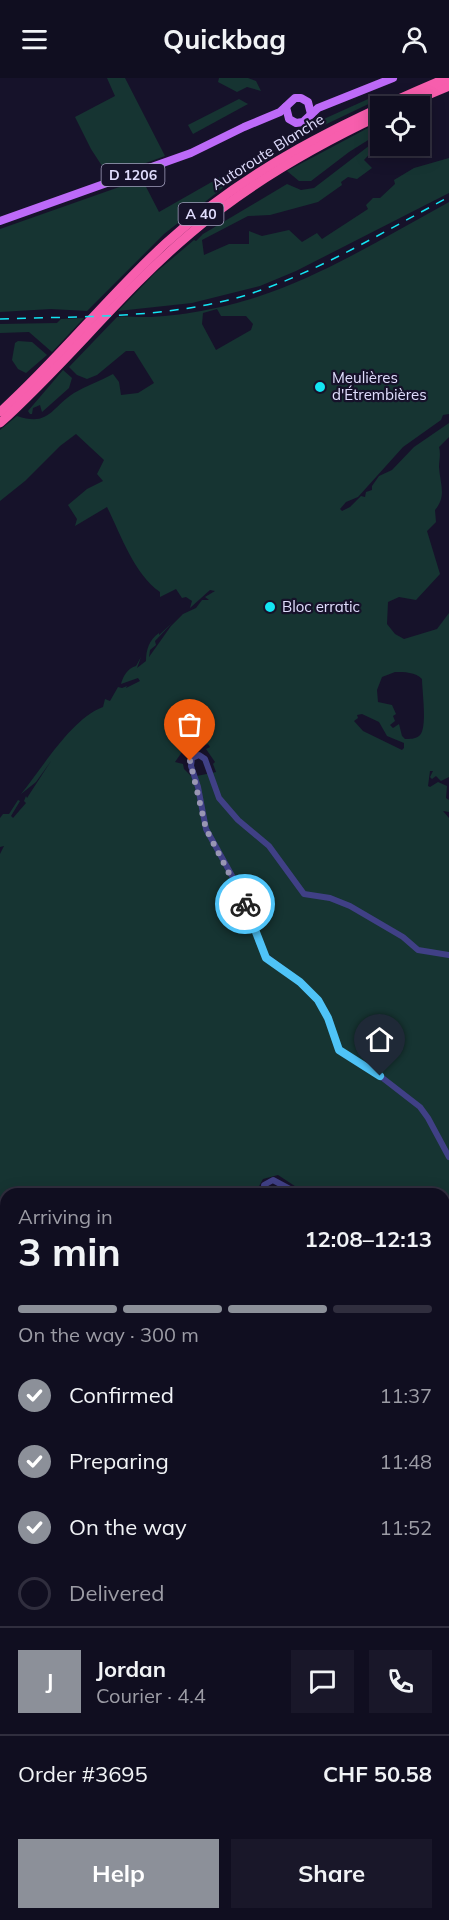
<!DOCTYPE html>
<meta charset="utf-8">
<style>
body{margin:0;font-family:Mulish,sans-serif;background:#191729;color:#f1f3f6;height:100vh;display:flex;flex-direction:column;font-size:22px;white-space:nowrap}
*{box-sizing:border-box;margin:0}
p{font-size:20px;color:#9c9ca5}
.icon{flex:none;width:33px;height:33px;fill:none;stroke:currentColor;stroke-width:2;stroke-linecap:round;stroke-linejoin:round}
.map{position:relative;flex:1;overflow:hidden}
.drawer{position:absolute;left:0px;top:1110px;width:450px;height:732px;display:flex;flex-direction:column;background:#100e20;border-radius:18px 18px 0 0;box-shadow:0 3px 15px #0003,0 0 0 2px #302e3e}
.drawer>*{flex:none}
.fabs{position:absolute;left:370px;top:18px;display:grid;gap:12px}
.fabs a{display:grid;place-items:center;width:60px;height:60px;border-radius:0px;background:#100e20;box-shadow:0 3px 15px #0003,0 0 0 2px #302e3e;font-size:30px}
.pin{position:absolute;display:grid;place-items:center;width:51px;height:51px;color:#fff;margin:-62px -26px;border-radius:50% 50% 50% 0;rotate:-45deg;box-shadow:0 0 6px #0007}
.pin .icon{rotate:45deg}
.courier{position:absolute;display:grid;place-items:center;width:60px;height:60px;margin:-30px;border:4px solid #4fc3f7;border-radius:50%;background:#fff;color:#222;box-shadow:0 2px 8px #0007}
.overview em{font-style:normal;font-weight:700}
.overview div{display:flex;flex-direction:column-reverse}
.overview{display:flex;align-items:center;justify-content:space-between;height:102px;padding:0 18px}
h1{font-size:39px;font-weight:700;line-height:45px}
.bar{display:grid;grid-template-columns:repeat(4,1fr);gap:9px 6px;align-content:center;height:72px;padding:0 18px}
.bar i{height:8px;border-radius:4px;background:#302e3e}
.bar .selected{background:#8c9099}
.bar p{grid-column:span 4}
.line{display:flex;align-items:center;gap:15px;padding:0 18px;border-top:2px solid #302e3e}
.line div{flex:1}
.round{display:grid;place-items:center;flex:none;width:63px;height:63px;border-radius:0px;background:#191729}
ol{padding:0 18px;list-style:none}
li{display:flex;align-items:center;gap:18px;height:66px}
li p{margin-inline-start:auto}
li .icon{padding:6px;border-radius:50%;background:#8c9099;color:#fff;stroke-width:4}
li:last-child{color:#9c9ca5}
li i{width:33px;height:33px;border:3px solid #302e3e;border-radius:50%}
.primary-button{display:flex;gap:12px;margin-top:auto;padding:12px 18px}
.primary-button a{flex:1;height:69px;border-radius:0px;background:#8c9099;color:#fff;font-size:24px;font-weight:700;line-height:69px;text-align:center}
.primary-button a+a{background:#191729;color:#f1f3f6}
header{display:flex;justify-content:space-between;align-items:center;height:78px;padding:0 18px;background:#100e20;font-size:27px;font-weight:700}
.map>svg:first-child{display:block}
</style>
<header><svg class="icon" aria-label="menu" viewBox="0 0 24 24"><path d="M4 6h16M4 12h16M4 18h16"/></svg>Quickbag<svg class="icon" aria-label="person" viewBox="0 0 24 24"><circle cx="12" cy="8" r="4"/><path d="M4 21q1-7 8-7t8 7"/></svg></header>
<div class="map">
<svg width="449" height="1842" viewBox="0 0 449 1842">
<rect width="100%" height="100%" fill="#16122a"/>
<g fill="#163432" fill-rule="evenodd">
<path d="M 107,0 L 125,0 L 165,78 L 135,89 L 106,94 L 91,71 L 75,39 L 115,18 Z"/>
<path d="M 219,0 L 248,0 L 256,3 L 261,13 L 247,9 L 237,14 L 218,4 Z"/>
<path d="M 377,17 L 379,21 L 314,52 L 276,73 L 275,69 L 326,40 Z"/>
<path d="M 239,21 L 248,26 L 193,56 L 188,47 Z"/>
<path d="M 381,43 L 381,54 L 349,74 L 311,103 L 299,103 L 287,93 Z"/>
<path d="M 374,64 L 378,67 L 364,82 L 372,90 L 357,101 L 348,99 L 341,104 L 342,107 L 318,124 L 270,137 L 248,138 L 202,162 L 204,177 L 229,166 L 249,166 L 249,153 L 262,158 L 289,152 L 302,164 L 317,155 L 322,161 L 368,131 L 366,127 L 373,120 L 380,120 L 395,106 L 394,102 L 414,90 L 449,80 L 449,115 L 296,193 L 260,208 L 192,225 L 118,233 L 155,195 L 194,162 L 196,163 L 203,156 L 287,106 L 301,112 L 314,110 Z"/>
<path d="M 266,73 L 270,78 L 224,109 L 164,156 L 87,233 L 51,231 L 0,234 L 0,151 L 142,101 L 159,134 Z"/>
<path d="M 449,124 L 449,336 L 443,337 L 441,342 L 403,369 L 358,419 L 346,424 L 340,431 L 342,433 L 350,429 L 361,418 L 365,419 L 366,414 L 372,412 L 372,408 L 379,398 L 392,392 L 414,369 L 449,345 L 449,359 L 439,369 C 441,376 439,383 439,389 C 440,406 447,418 435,432 L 436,444 L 427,453 L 440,496 L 416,522 L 399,519 L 388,524 L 387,546 L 395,556 L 404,561 L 437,551 L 449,535 L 449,699 L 441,703 L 436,698 L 432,701 L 430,699 L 433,693 L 430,693 L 428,708 L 430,709 L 438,704 L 447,708 L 446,720 L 449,722 L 449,734 L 443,733 L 449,740 L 449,1222 L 444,1221 L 444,1116 L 307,1116 L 278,1097 L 263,1101 L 258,1110 L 259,1116 L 6,1116 L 6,1200 L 0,1194 L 0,776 L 4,768 L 0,769 L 0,740 L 3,736 L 9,736 L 18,722 L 20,723 L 11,738 L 13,740 L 26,725 L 24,723 L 26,718 L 27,720 L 51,683 L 36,704 L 21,716 C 44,688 71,641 103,629 L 105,621 L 110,623 L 118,609 L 122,610 L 127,608 L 126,610 L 140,603 L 138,600 L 121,606 C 123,598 128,590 136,588 L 141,579 L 137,590 L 146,583 C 146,572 149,562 159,555 L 159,557 L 172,545 L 155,563 L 156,567 L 150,572 L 149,579 L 171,548 L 183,536 L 196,530 L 202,522 L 209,522 L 205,519 L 215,513 L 210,512 L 190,530 L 192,523 L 186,519 L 182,520 L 176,511 L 160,519 L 160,514 C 134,496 121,457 107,429 L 75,448 L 77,441 L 68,427 L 87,411 L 103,403 L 97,396 L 104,382 L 76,356 L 60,368 L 25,403 L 0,423 L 0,352 L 17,338 C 49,349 51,330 74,315 C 86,308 100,303 113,296 L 119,304 L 121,317 L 138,315 L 154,305 L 134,273 L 126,273 L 97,297 L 87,301 L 77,297 L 69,289 L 117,239 C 125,238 132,239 140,239 C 174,240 224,230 257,219 C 322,198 389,157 449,124 ZM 217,231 L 221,238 L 246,238 L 253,246 L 251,252 L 216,272 L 202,246 L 203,235 ZM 395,594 C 404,594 416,594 422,601 C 422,613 428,652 419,658 C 415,661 410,661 405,661 L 402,658 L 399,646 L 393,650 L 390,647 L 395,643 L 393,638 L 396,636 L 392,627 L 378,624 L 377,612 L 382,599 ZM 362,636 L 379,644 L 387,658 L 404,665 L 404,670 L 402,672 L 363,653 L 354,643 L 358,640 L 357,637 ZM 208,666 L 210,669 L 206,671 L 215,684 L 213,686 L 216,694 L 192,699 L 184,691 L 183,686 L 175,684 L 182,674 L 190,674 Z"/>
<path d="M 84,240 L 52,274 L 29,254 L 0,255 L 0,246 L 57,245 L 61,241 Z"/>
<path d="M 18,263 L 32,264 L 47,277 L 26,295 L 18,291 L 12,282 L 15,265 Z"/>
<path d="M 63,292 L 72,300 L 69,310 L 42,334 L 40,327 L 33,330 L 32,336 L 30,336 L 28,333 Z"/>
<path d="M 0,1308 L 6,1309 L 6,1372 L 0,1374 Z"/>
<path d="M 444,1315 L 449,1320 L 449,1842 L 44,1842 L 34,1836 L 444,1836 Z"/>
<path d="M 0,1430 L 3,1439 L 6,1439 L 6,1521 L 3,1508 L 0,1507 Z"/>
<path d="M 0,1567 L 6,1567 L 6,1692 L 0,1690 Z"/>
<path d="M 6,1727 L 6,1819 L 0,1828 L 0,1728 L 1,1732 Z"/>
</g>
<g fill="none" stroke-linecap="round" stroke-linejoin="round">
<g stroke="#404086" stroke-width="6">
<path d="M 449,877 L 418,872 L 403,859 L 350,828 L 330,820 L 304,816 L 269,768 L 238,742 L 219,720 L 205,681 L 199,677 L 192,680 L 191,688 L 198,709 L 206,751 L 241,814 L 265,878 L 300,904 L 318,923 L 326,935 L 339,972 L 380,998 L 420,1029 L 428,1040 L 449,1079"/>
<path d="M 265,1116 L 264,1107 L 273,1102 L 299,1116"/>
<path d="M 0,1201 L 6,1206"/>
<path d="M 444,1225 L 449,1226"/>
<path d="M 0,1263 L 6,1273"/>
<path d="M 0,1303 L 6,1304"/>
</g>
<g stroke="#bd6af8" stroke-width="8">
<path d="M 286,29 L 289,41 L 296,45 L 303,44 L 318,30 L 393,0"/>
<path d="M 0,143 L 191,75 L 244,49 L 280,34 L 295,20 L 301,20 L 308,24 L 311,36"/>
</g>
<g stroke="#f75ead" stroke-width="9">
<path d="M 401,28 L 449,8"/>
<path d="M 0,334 C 59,281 108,218 166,165 C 248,90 345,43 447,0"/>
<path d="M 0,345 C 67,285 122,213 191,155 C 248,106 313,69 381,37"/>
</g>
<path stroke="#13e5f3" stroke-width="1.5" stroke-dasharray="9 8" stroke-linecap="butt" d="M 0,241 C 80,238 162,241 240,219 C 313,197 381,155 449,119"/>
</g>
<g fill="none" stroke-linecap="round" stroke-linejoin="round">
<path stroke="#9996b3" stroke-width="6" stroke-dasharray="0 10.8" d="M 190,683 L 206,751 L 245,826"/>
<path stroke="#4fc3f7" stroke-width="8" d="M 245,826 L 266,880 L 300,904 L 318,922 L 328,940 L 339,972 L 380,998"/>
</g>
<g fill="#13e5f3" stroke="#16122a" stroke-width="2">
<circle cx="320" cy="309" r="6"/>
<circle cx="270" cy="529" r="6"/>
</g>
<g text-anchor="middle" stroke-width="4.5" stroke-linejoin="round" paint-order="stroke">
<g fill="#16122a" stroke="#a3a0be" stroke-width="1.5">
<rect x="101.5" y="86" width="63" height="22" rx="4.5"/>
<rect x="178.5" y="125" width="45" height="22" rx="4.5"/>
</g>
<g font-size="14" font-weight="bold" fill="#e0ddfd">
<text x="133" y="102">D 1206</text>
<text x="201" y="141">A 40</text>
</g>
<g font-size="15" fill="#e0ddfd" stroke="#16122a">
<text transform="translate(268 74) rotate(-32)" y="5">Autoroute Blanche</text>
</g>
<g font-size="15" fill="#e0ddfd" stroke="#16122a" text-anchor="start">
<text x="332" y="305">Meulières<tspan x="332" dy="17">d'Étrembières</tspan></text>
<text x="282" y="534">Bloc erratic</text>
</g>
</g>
</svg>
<div class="fabs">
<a><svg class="icon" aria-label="locate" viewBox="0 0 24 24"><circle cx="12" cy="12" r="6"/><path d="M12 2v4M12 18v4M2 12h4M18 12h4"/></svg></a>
</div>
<div class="pin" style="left:190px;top:683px;background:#ea580c"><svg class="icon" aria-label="bag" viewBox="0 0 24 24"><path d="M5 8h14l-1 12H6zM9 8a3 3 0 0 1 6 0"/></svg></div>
<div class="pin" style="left:380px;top:998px;background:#1f2937"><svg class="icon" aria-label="home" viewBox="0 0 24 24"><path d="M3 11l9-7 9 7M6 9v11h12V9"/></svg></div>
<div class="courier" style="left:245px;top:826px"><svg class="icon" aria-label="bike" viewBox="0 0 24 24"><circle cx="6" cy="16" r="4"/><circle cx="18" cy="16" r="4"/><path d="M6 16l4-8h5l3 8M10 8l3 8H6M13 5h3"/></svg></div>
<section class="drawer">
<div class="overview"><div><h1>3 min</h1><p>Arriving in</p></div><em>12:08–12:13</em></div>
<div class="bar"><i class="selected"></i><i class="selected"></i><i class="selected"></i><i></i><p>On the way · 300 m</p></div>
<ol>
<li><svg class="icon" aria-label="check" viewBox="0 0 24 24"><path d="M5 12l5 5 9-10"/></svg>Confirmed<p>11:37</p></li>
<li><svg class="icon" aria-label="check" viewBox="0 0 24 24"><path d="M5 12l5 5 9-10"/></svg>Preparing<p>11:48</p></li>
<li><svg class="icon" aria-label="check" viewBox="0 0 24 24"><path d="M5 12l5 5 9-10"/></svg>On the way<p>11:52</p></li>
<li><i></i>Delivered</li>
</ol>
<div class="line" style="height:108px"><b class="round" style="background:#8c9099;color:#fff">J</b><div><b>Jordan</b><p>Courier · 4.4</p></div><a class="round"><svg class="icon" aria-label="chat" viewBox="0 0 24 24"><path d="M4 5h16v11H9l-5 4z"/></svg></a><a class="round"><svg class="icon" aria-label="phone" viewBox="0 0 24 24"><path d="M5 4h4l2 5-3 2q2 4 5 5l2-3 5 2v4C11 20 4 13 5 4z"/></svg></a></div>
<div class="line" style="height:78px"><div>Order #3695</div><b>CHF 50.58</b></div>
<div class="primary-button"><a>Help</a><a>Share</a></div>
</section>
</div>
